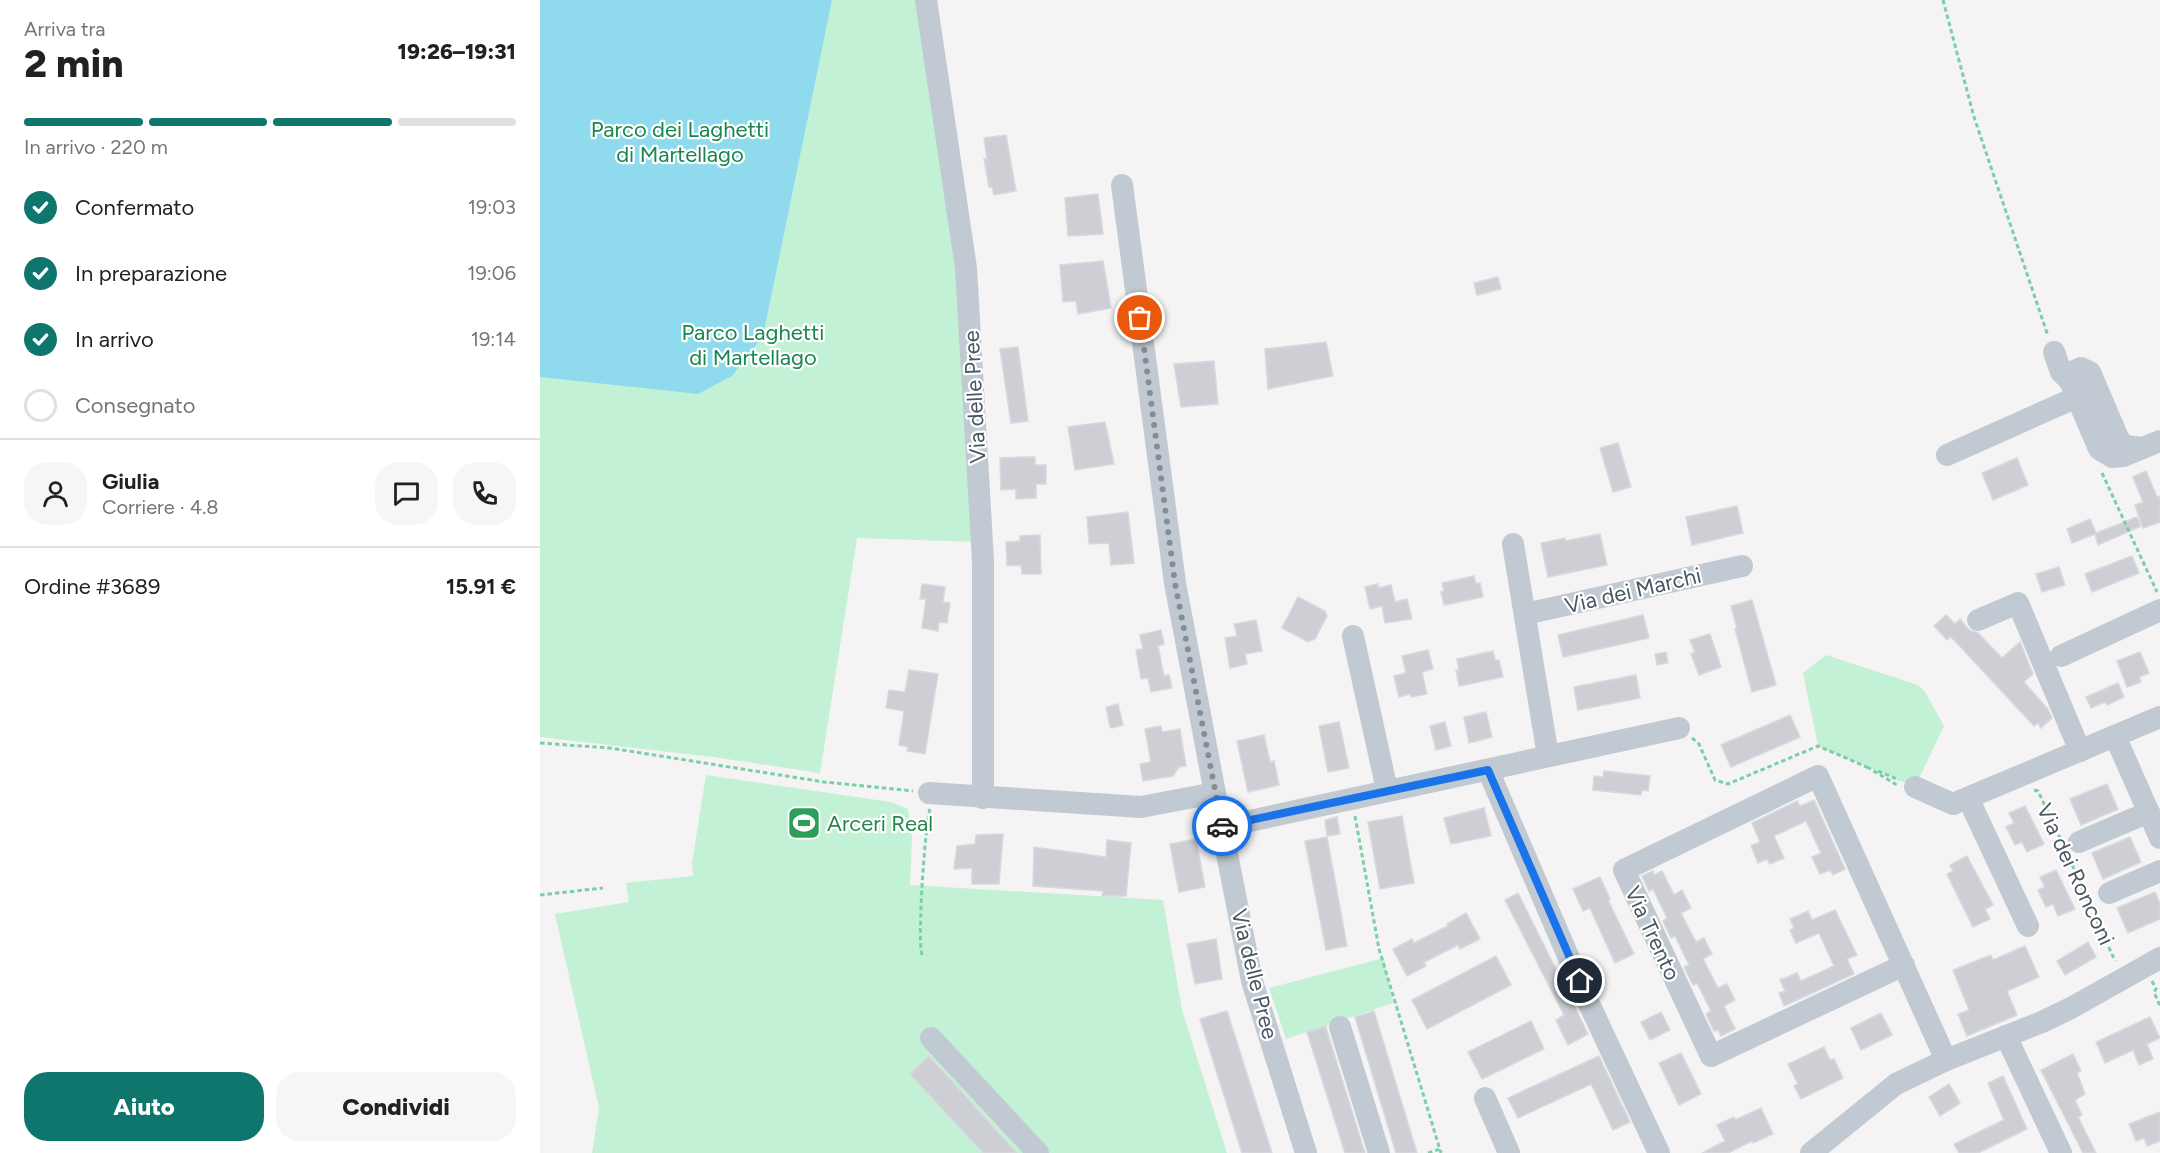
<!DOCTYPE html>
<html lang="it">
<meta charset="utf-8">
<style>
body{margin:0;font-family:Figtree,sans-serif;background:#f6f6f6;color:#202124;height:100vh;display:flex;flex-direction:column;font-size:22px;white-space:nowrap}
*{box-sizing:border-box;margin:0}
p{font-size:20px;color:#757577}
.icon{flex:none;width:33px;height:33px;fill:none;stroke:currentColor;stroke-width:2;stroke-linecap:round;stroke-linejoin:round}
.map{position:relative;flex:1;overflow:hidden}
.side{display:flex;flex-direction:column;background:#fff;width:540px}
.side>*{flex:none}
.pin{position:absolute;display:grid;place-items:center;width:51px;height:51px;color:#fff;margin:-26px;border:3px solid #fff;border-radius:50%;box-shadow:0 2px 6px #0007}
.courier{position:absolute;display:grid;place-items:center;width:60px;height:60px;margin:-30px;border:4px solid #1a73e8;border-radius:50%;background:#fff;color:#222;box-shadow:0 2px 8px #0007}
.overview em{font-style:normal;font-weight:800}
.overview div{display:flex;flex-direction:column-reverse}
.overview{display:flex;align-items:center;justify-content:space-between;height:102px;padding:0 24px}
h1{font-size:39px;font-weight:800;line-height:45px}
.bar{display:grid;grid-template-columns:repeat(4,1fr);gap:9px 6px;align-content:center;height:72px;padding:0 24px}
.bar i{height:8px;border-radius:4px;background:#e0e0e0}
.bar .current{background:#0f766e}
.bar p{grid-column:span 4}
.line{display:flex;align-items:center;gap:15px;padding:0 24px;border-top:2px solid #e0e0e0}
.line div{flex:1}
.round{display:grid;place-items:center;flex:none;width:63px;height:63px;border-radius:24px;background:#f6f6f6}
ol{padding:0 24px;list-style:none}
li{display:flex;align-items:center;gap:18px;height:66px}
li p{margin-inline-start:auto}
li .icon{padding:6px;border-radius:50%;background:#0f766e;color:#fff;stroke-width:4}
li:last-child{color:#757577}
li i{width:33px;height:33px;border:3px solid #e0e0e0;border-radius:50%}
.cta{display:flex;gap:12px;margin-top:auto;padding:12px 24px}
.cta a{flex:1;height:69px;border-radius:24px;background:#0f766e;color:#fff;font-size:24px;font-weight:800;line-height:69px;text-align:center}
.cta a+a{background:#f6f6f6;color:#202124}
main{display:flex;flex:1;min-height:0}
.map>svg:first-child{display:block}
</style>
<main>
<section class="side">
<div class="overview"><div><h1>2 min</h1><p>Arriva tra</p></div><em>19:26–19:31</em></div>
<div class="bar"><i class="current"></i><i class="current"></i><i class="current"></i><i></i><p>In arrivo · 220 m</p></div>
<ol>
<li><svg class="icon" aria-label="check" viewBox="0 0 24 24"><path d="M5 12l5 5 9-10"/></svg>Confermato<p>19:03</p></li>
<li><svg class="icon" aria-label="check" viewBox="0 0 24 24"><path d="M5 12l5 5 9-10"/></svg>In preparazione<p>19:06</p></li>
<li><svg class="icon" aria-label="check" viewBox="0 0 24 24"><path d="M5 12l5 5 9-10"/></svg>In arrivo<p>19:14</p></li>
<li><i></i>Consegnato</li>
</ol>
<div class="line" style="height:108px"><a class="round"><svg class="icon" aria-label="person" viewBox="0 0 24 24"><circle cx="12" cy="8" r="4"/><path d="M4 21q1-7 8-7t8 7"/></svg></a><div><b>Giulia</b><p>Corriere · 4.8</p></div><a class="round"><svg class="icon" aria-label="chat" viewBox="0 0 24 24"><path d="M4 5h16v11H9l-5 4z"/></svg></a><a class="round"><svg class="icon" aria-label="phone" viewBox="0 0 24 24"><path d="M5 4h4l2 5-3 2q2 4 5 5l2-3 5 2v4C11 20 4 13 5 4z"/></svg></a></div>
<div class="line" style="height:78px"><div>Ordine #3689</div><b>15.91 €</b></div>
<div class="cta"><a>Aiuto</a><a>Condividi</a></div>
</section>
<div class="map">
<svg width="1620" height="1153" viewBox="0 0 1620 1153">
<rect width="100%" height="100%" fill="#f5f3f3"/>
<g fill="#c3f1d5">
<path d="M 0,0 L 383,0 L 417,234 L 438,542 L 317,538 L 280,773 L 173,757 L 0,737 Z"/>
<path d="M 1286,655 L 1378,685 L 1385,692 L 1404,726 L 1375,787 L 1278,746 L 1263,673 Z"/>
<path d="M 166,775 L 351,802 L 368,809 L 372,837 L 370,885 L 623,900 L 642,1010 L 687,1153 L 52,1153 L 59,1108 L 15,914 L 89,902 L 86,883 L 153,876 L 152,863 Z"/>
<path d="M 844,958 L 853,1003 L 746,1039 L 729,988 Z"/>
</g>
<path fill="#90daee" d="M 0,0 L 292,0 L 223,336 L 192,376 L 158,394 L 0,377 Z"/>
<g fill="#cdcfd5" stroke="#d7d9de" stroke-width="1.5">
<path d="M 466,135 L 476,191 L 454,195 L 452,187 L 449,187 L 444,159 L 447,159 L 444,138 Z"/>
<path d="M 558,194 L 563,234 L 528,236 L 525,198 Z"/>
<path d="M 563,261 L 571,308 L 538,314 L 536,301 L 523,302 L 520,265 Z"/>
<path d="M 958,277 L 961,289 L 937,295 L 934,283 Z"/>
<path d="M 786,342 L 793,376 L 728,389 L 725,349 Z"/>
<path d="M 478,347 L 488,421 L 471,423 L 460,349 Z"/>
<path d="M 674,361 L 678,404 L 641,407 L 634,364 Z"/>
<path d="M 565,422 L 574,464 L 535,470 L 528,427 Z"/>
<path d="M 1078,443 L 1091,487 L 1073,492 L 1060,448 Z"/>
<path d="M 483,457 L 495,457 L 495,465 L 506,465 L 506,484 L 496,484 L 496,498 L 476,499 L 476,489 L 461,490 L 460,458 Z"/>
<path d="M 1477,458 L 1488,485 L 1453,500 L 1442,473 Z"/>
<path d="M 1606,471 L 1617,497 L 1620,496 L 1620,522 L 1603,528 L 1595,505 L 1603,502 L 1593,477 Z"/>
<path d="M 1197,506 L 1203,533 L 1152,545 L 1146,517 Z"/>
<path d="M 588,512 L 594,563 L 571,565 L 569,543 L 549,544 L 547,517 Z"/>
<path d="M 1597,517 L 1601,526 L 1558,545 L 1555,534 L 1532,543 L 1527,529 L 1550,519 L 1556,533 Z"/>
<path d="M 1060,534 L 1067,565 L 1008,577 L 1001,543 L 1025,538 L 1026,541 Z"/>
<path d="M 500,535 L 501,574 L 482,574 L 481,565 L 467,566 L 466,542 L 480,541 L 480,536 Z"/>
<path d="M 1592,556 L 1599,573 L 1552,592 L 1545,574 Z"/>
<path d="M 1519,567 L 1525,585 L 1502,592 L 1496,574 Z"/>
<path d="M 934,576 L 936,584 L 940,583 L 943,597 L 904,605 L 901,592 L 904,591 L 902,583 Z"/>
<path d="M 382,584 L 405,587 L 403,602 L 410,603 L 407,623 L 399,622 L 398,631 L 382,628 L 386,599 L 380,599 Z"/>
<path d="M 838,584 L 838,588 L 851,585 L 855,602 L 867,599 L 872,619 L 845,623 L 842,606 L 830,609 L 825,587 Z"/>
<path d="M 758,597 L 785,611 L 787,616 L 775,639 L 768,642 L 742,628 Z"/>
<path d="M 1212,600 L 1236,685 L 1212,692 L 1195,629 L 1197,628 L 1191,606 Z"/>
<path d="M 1103,615 L 1109,638 L 1023,657 L 1018,635 Z"/>
<path d="M 1406,615 L 1415,624 L 1420,619 L 1429,630 L 1438,633 L 1462,658 L 1480,642 L 1493,674 L 1484,682 L 1507,708 L 1512,718 L 1501,728 L 1498,723 L 1494,726 L 1415,641 L 1410,637 L 1407,640 L 1394,626 Z"/>
<path d="M 716,620 L 722,651 L 705,654 L 707,664 L 690,668 L 685,638 L 697,636 L 694,624 Z"/>
<path d="M 621,630 L 624,644 L 618,646 L 624,676 L 629,675 L 632,688 L 611,692 L 608,678 L 601,679 L 596,650 L 603,649 L 600,635 Z"/>
<path d="M 1170,634 L 1181,667 L 1159,675 L 1151,654 L 1155,652 L 1150,640 Z"/>
<path d="M 888,650 L 893,669 L 882,672 L 887,694 L 871,697 L 870,694 L 859,697 L 854,676 L 866,673 L 862,656 Z"/>
<path d="M 953,651 L 955,660 L 959,660 L 963,677 L 919,686 L 916,670 L 919,670 L 917,659 Z"/>
<path d="M 1126,652 L 1128,663 L 1117,665 L 1115,654 Z"/>
<path d="M 1600,652 L 1609,673 L 1599,677 L 1601,682 L 1587,687 L 1577,661 Z"/>
<path d="M 369,670 L 398,674 L 385,754 L 367,751 L 368,747 L 359,745 L 364,711 L 346,708 L 349,690 L 365,692 Z"/>
<path d="M 1096,675 L 1100,698 L 1038,710 L 1034,687 Z"/>
<path d="M 1578,683 L 1584,697 L 1567,705 L 1565,702 L 1551,708 L 1546,697 Z"/>
<path d="M 578,704 L 583,725 L 572,728 L 570,727 L 566,707 Z"/>
<path d="M 946,712 L 952,737 L 929,743 L 924,717 Z"/>
<path d="M 1250,715 L 1260,737 L 1191,767 L 1181,745 Z"/>
<path d="M 799,722 L 809,768 L 788,772 L 779,726 Z"/>
<path d="M 905,722 L 911,746 L 896,750 L 890,726 Z"/>
<path d="M 621,726 L 622,732 L 640,729 L 646,766 L 639,767 L 633,776 L 603,781 L 600,764 L 611,762 L 605,729 Z"/>
<path d="M 724,735 L 730,762 L 734,761 L 739,785 L 708,792 L 697,741 Z"/>
<path d="M 1064,771 L 1110,776 L 1108,791 L 1102,790 L 1101,795 L 1053,790 L 1054,776 L 1063,777 Z"/>
<path d="M 1567,784 L 1578,809 L 1541,825 L 1530,799 Z"/>
<path d="M 1274,800 L 1305,869 L 1293,875 L 1290,870 L 1280,874 L 1272,857 L 1281,853 L 1266,821 L 1234,836 L 1244,858 L 1230,864 L 1227,859 L 1218,863 L 1211,846 L 1220,842 L 1212,823 L 1257,801 L 1260,806 Z"/>
<path d="M 1485,806 L 1504,844 L 1487,852 L 1482,842 L 1475,845 L 1466,827 L 1474,823 L 1469,813 Z"/>
<path d="M 944,808 L 951,836 L 911,844 L 904,818 Z"/>
<path d="M 862,816 L 874,883 L 840,889 L 828,822 Z"/>
<path d="M 797,817 L 800,834 L 787,836 L 785,820 Z"/>
<path d="M 463,834 L 459,884 L 432,884 L 432,868 L 414,869 L 417,846 L 435,844 L 436,835 Z"/>
<path d="M 787,837 L 807,946 L 786,950 L 765,841 Z"/>
<path d="M 1590,837 L 1601,862 L 1563,879 L 1552,853 Z"/>
<path d="M 656,839 L 665,887 L 639,892 L 630,844 Z"/>
<path d="M 567,840 L 591,843 L 586,896 L 562,896 L 563,891 L 493,886 L 494,847 L 566,857 Z"/>
<path d="M 1427,856 L 1453,905 L 1445,909 L 1450,919 L 1433,927 L 1407,874 L 1413,871 L 1410,865 Z"/>
<path d="M 1516,870 L 1535,909 L 1518,916 L 1513,904 L 1506,907 L 1498,890 L 1505,887 L 1500,877 Z"/>
<path d="M 1113,871 L 1114,875 L 1122,871 L 1134,895 L 1142,890 L 1151,908 L 1141,913 L 1156,942 L 1164,938 L 1172,954 L 1163,959 L 1178,988 L 1187,984 L 1195,1000 L 1184,1006 L 1195,1029 L 1181,1036 L 1178,1030 L 1174,1031 L 1166,1014 L 1171,1011 L 1157,983 L 1153,985 L 1144,967 L 1149,965 L 1135,936 L 1131,938 L 1123,921 L 1127,918 L 1113,889 L 1109,891 L 1102,876 Z"/>
<path d="M 1060,877 L 1070,899 L 1068,900 L 1094,954 L 1075,963 L 1050,908 L 1043,911 L 1033,889 Z"/>
<path d="M 1615,892 L 1620,904 L 1620,919 L 1588,933 L 1577,908 Z"/>
<path d="M 978,893 L 1048,1034 L 1028,1045 L 1016,1020 L 1024,1015 L 965,900 Z"/>
<path d="M 1295,910 L 1317,955 L 1307,959 L 1314,974 L 1244,1006 L 1239,993 L 1245,991 L 1240,980 L 1257,973 L 1261,981 L 1294,966 L 1279,933 L 1256,943 L 1250,930 L 1254,928 L 1250,919 L 1268,911 L 1272,920 Z"/>
<path d="M 926,913 L 940,939 L 920,949 L 918,945 L 884,962 L 886,966 L 867,976 L 853,949 L 872,939 L 874,943 L 908,926 L 907,924 Z"/>
<path d="M 676,939 L 682,979 L 655,984 L 647,944 Z"/>
<path d="M 1548,942 L 1556,957 L 1525,975 L 1517,961 Z"/>
<path d="M 1485,946 L 1499,977 L 1467,991 L 1477,1015 L 1427,1036 L 1418,1014 L 1429,1010 L 1413,970 L 1451,955 L 1453,960 Z"/>
<path d="M 956,956 L 971,985 L 887,1029 L 872,1000 Z"/>
<path d="M 687,1011 L 732,1153 L 702,1153 L 660,1019 Z"/>
<path d="M 834,1011 L 877,1153 L 856,1153 L 815,1017 Z"/>
<path d="M 1121,1012 L 1130,1030 L 1110,1040 L 1101,1022 Z"/>
<path d="M 1341,1013 L 1352,1035 L 1321,1050 L 1311,1028 Z"/>
<path d="M 1610,1017 L 1620,1038 L 1607,1044 L 1613,1059 L 1599,1065 L 1593,1050 L 1565,1063 L 1556,1042 Z"/>
<path d="M 991,1021 L 1004,1049 L 942,1079 L 928,1052 Z"/>
<path d="M 786,1026 L 787,1031 L 825,1153 L 805,1153 L 767,1032 Z"/>
<path d="M 1284,1047 L 1290,1060 L 1294,1059 L 1303,1078 L 1261,1099 L 1254,1086 L 1258,1084 L 1248,1064 Z"/>
<path d="M 1141,1053 L 1161,1094 L 1139,1105 L 1119,1063 Z"/>
<path d="M 1533,1054 L 1541,1071 L 1537,1073 L 1545,1094 L 1535,1100 L 1542,1115 L 1538,1117 L 1556,1153 L 1543,1153 L 1501,1070 Z"/>
<path d="M 389,1056 L 477,1153 L 443,1153 L 370,1074 Z"/>
<path d="M 1059,1056 L 1090,1122 L 1073,1130 L 1051,1084 L 978,1118 L 968,1098 Z"/>
<path d="M 1463,1076 L 1487,1129 L 1438,1153 L 1419,1153 L 1414,1144 L 1464,1120 L 1448,1083 Z"/>
<path d="M 1409,1084 L 1420,1103 L 1400,1116 L 1389,1097 Z"/>
<path d="M 1221,1108 L 1233,1134 L 1213,1143 L 1212,1141 L 1188,1153 L 1162,1153 L 1185,1141 L 1177,1125 L 1194,1117 L 1195,1120 Z"/>
<path d="M 1620,1112 L 1620,1141 L 1607,1146 L 1604,1138 L 1596,1141 L 1589,1124 Z"/>
</g>
<g fill="none" stroke-linecap="round" stroke-linejoin="round">
<g stroke="#7ad0a6" stroke-width="3" stroke-dasharray="4.5 3" stroke-linecap="butt">
<path d="M 1403,0 L 1434,117 L 1508,336"/>
<path d="M 1562,473 L 1617,592"/>
<path d="M 1152,738 L 1159,744 L 1175,780 L 1188,784 L 1278,746 L 1329,768"/>
<path d="M 0,743 L 70,748 L 284,782 L 373,791"/>
<path d="M 1327,767 L 1357,785"/>
<path d="M 1338,771 L 1359,780"/>
<path d="M 1494,790 L 1498,791 L 1520,838"/>
<path d="M 815,816 L 839,949 L 901,1153"/>
<path d="M 1529,858 L 1575,961"/>
<path d="M 0,895 L 63,888"/>
<path d="M 382,955 C 377,941 385,825 390,809"/>
<path d="M 1612,981 L 1616,989 L 1614,992 L 1620,1006"/>
<path d="M 888,1153 L 900,1149"/>
</g>
<g stroke="#c1cad2" stroke-width="22">
<path d="M 386,0 L 426,268 L 443,561 L 443,798"/>
<path d="M 582,185 L 635,583 L 675,793 L 712,981 L 766,1153"/>
<path d="M 1514,352 L 1521,372 L 1530,381"/>
<path d="M 1601,448 L 1586,446 L 1579,440 L 1550,372 L 1541,368 L 1532,372 L 1530,381 L 1559,449 L 1572,457 L 1583,456 L 1620,441"/>
<path d="M 1407,455 L 1537,397"/>
<path d="M 973,544 L 1008,756"/>
<path d="M 985,614 L 1202,566"/>
<path d="M 1438,620 L 1478,603 L 1540,751"/>
<path d="M 813,636 L 847,790"/>
<path d="M 1521,656 L 1620,610"/>
<path d="M 1575,736 L 1620,838"/>
<path d="M 948,770 L 1044,993 L 1119,1153"/>
<path d="M 1375,787 L 1413,804 L 1620,717"/>
<path d="M 389,793 L 601,807 L 675,793"/>
<path d="M 1428,798 L 1488,926"/>
<path d="M 682,827 L 1139,728"/>
<path d="M 1539,842 L 1609,812"/>
<path d="M 1569,893 L 1620,871"/>
<path d="M 1364,965 L 1171,1056 L 1084,870 L 1278,776 L 1406,1060"/>
<path d="M 800,1027 L 839,1153"/>
<path d="M 1466,1036 L 1521,1153"/>
<path d="M 391,1038 L 498,1153"/>
<path d="M 945,1098 L 969,1153"/>
<path d="M 1271,1153 L 1356,1084 L 1406,1060 L 1502,1022 L 1531,1008 L 1620,958"/>
</g>
</g>
<g fill="none" stroke-linecap="round" stroke-linejoin="round">
<path stroke="#868d94" stroke-width="6" stroke-dasharray="0 10.8" d="M 600,318 L 635,583 L 682,826"/>
<path stroke="#1a73e8" stroke-width="8" d="M 682,826 L 948,770 L 1040,981"/>
</g>
<defs>
<symbol id="stadium-square" viewBox="-11 -11 22 22"><rect x="-9" y="-9" width="18" height="18" rx="4" fill="#2e9e5b" stroke="#fff"/><path d="M0-5a6.5 5 0 1 0 0 10a6.5 5 0 1 0 0-10ZM-3.5-1.8h7v3.6h-7Z" fill="#fff"/></symbol>
</defs>
<g fill-rule="evenodd">
<use href="#stadium-square" x="245" y="804" width="38" height="38"/>
</g>
<g text-anchor="middle" stroke-width="4.5" stroke-linejoin="round" paint-order="stroke">
<g font-size="22" fill="#17864f" stroke="#fff">
<text x="140" y="137">Parco dei Laghetti<tspan x="140" dy="25">di Martellago</tspan></text>
<text x="213" y="340">Parco Laghetti<tspan x="213" dy="25">di Martellago</tspan></text>
</g>
<g font-size="22" fill="#4a5661" stroke="#fff">
<text transform="translate(434 397) rotate(-93)" y="8">Via delle Pree</text>
<text transform="translate(1093 590) rotate(-13)" y="8">Via dei Marchi</text>
<text transform="translate(1536 874) rotate(65)" y="8">Via dei Ronconi</text>
<text transform="translate(1113 933) rotate(65)" y="8">Via Trento</text>
<text transform="translate(715 974) rotate(76)" y="8">Via delle Pree</text>
</g>
<g font-size="22" fill="#27864d" stroke="#fff" text-anchor="start">
<text x="287" y="831">Arceri Real</text>
</g>
</g>
</svg>
<div class="pin" style="left:600px;top:318px;background:#ea580c"><svg class="icon" aria-label="bag" viewBox="0 0 24 24"><path d="M5 8h14l-1 12H6zM9 8a3 3 0 0 1 6 0"/></svg></div>
<div class="pin" style="left:1040px;top:981px;background:#1f2937"><svg class="icon" aria-label="home" viewBox="0 0 24 24"><path d="M3 11l9-7 9 7M6 9v11h12V9"/></svg></div>
<div class="courier" style="left:682px;top:826px"><svg class="icon" aria-label="car" viewBox="0 0 24 24"><path d="M5 17H2v-5l4-1 3-4h7l3 4 3 1v5h-3M9 17h6M6 11h13"/><circle cx="7" cy="17" r="2"/><circle cx="17" cy="17" r="2"/></svg></div>
</div>
</main>
